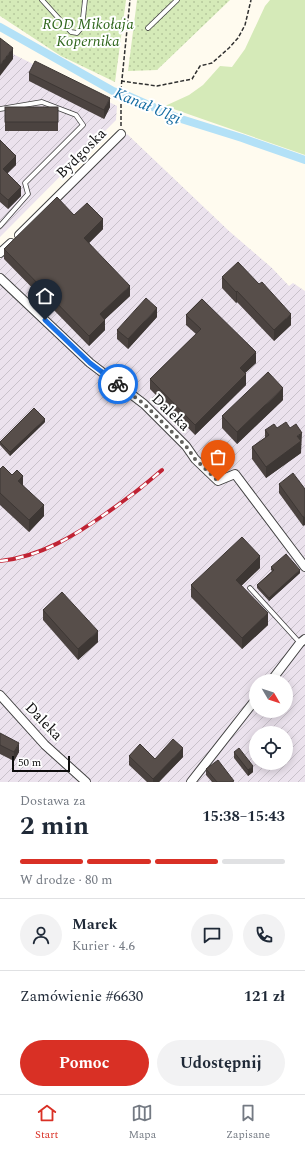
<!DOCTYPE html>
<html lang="pl">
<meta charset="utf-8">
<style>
body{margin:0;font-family:Spectral,serif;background:#f2f2f3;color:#1f2937;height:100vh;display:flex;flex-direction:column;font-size:15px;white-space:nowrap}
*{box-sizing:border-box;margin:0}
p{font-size:13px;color:#747a83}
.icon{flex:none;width:22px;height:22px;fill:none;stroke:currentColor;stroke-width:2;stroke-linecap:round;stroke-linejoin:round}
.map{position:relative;height:782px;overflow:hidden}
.details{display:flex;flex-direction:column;background:#fff;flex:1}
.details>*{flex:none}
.needle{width:26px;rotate:129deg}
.controls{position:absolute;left:249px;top:674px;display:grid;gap:8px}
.controls a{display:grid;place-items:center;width:44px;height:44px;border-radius:50%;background:#fff;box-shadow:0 2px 10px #0003;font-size:20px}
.scale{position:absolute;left:12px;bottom:10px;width:58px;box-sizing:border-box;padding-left:4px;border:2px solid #0e0e0e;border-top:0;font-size:11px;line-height:14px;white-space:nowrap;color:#0e0e0e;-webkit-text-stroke:3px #fff;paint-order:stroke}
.pin{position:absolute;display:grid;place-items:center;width:34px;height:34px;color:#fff;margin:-41px -17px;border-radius:50% 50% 50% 0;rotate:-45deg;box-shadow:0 0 4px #0007}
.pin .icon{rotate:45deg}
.courier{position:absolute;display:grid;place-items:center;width:40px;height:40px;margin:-20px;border:3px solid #1a73e8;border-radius:50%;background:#fff;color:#222;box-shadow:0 1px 5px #0007}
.summary em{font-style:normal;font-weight:700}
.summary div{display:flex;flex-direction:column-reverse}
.summary{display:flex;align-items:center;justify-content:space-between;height:68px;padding:0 20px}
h1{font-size:26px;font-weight:700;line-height:30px}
.bar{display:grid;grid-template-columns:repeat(4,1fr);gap:6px 4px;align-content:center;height:48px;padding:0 20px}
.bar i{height:5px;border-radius:3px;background:#e0e1e3}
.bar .on{background:#d93025}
.bar p{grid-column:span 4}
.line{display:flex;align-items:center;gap:10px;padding:0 20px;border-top:1px solid #e0e1e3}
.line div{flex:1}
.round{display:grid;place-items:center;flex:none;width:42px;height:42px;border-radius:21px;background:#f2f2f3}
.cta{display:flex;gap:8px;margin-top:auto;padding:8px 20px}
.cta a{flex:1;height:46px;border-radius:24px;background:#d93025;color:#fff;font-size:16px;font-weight:700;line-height:46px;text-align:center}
.cta a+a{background:#f2f2f3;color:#1f2937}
.menu{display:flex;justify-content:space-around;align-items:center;height:56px;border-top:1px solid #e0e1e3;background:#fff;font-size:11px;color:#747a83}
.menu a{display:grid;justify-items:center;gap:2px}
.menu .on{color:#d93025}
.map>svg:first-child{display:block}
</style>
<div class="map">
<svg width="305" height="782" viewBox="0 0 305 782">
<defs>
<pattern id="industrial-furrows" width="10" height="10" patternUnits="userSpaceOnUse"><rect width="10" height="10" fill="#ebe2ed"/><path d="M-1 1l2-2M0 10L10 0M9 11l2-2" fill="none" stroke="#c8c1ca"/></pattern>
<pattern id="garden-dots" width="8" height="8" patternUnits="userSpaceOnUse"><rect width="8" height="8" fill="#d5eab8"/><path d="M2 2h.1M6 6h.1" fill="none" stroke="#b6c89d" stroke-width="1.8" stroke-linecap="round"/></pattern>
</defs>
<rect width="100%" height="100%" fill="#fffbef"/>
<g fill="url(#industrial-furrows)" fill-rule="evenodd">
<path d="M 0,44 L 15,55 L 117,106 L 116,120 L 0,237 Z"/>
<path d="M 127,134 L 229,231 L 272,268 L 289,286 L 293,283 L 305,291 L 305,782 L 0,782 L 0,259 L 79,182 ZM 256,681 L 286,681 L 286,711 L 256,711 ZM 256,733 L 286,733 L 286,763 L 256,763 Z"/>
</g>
<path fill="#d5eab8" d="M 270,0 L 305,0 L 305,155 L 165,106 L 189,95 L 203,85 L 220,66 L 232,67 L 245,49 L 265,6 Z"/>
<g fill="url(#garden-dots)">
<path d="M 0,0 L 126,0 L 115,82 L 61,56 L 0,16 Z"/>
<path d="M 137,0 L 230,0 L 157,70 L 128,71 Z"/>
</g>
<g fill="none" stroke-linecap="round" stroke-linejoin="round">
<path stroke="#b3e1f7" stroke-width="8" d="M 0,27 L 113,91 L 126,95 L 178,118 L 242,138 L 305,160"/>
<defs>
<g id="service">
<path d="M 42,0 L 71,32 L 77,33 L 82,27 L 85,0"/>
<path d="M 148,28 L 177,0"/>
<path d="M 0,109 L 42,102 L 76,115 L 83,125 L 25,183 L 28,194 L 0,226"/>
<path d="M 250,588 L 300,643"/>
</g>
<g id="minor">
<path d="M 19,235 L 121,134"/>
<path d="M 0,253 L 11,243"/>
<path d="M 0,278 L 90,363 L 144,404 L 186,446 L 195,459 L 218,481 L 235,474 L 305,567"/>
<path d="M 271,681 L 300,643 L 305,639"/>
<path d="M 0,695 L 45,745 L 86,782"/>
<path d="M 191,782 L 256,699"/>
</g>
</defs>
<use href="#service" stroke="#414141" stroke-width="5.5"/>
<use href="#minor" stroke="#414141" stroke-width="10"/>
<g stroke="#303030" stroke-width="1.5" stroke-dasharray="4 2" stroke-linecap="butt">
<path d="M 121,81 L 157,86 L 192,79 L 200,66 L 212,63 L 229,48 L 238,38 L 245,25 L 251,0"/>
<path d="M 121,126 L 121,89 L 130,0"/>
</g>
<use href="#service" stroke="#fff" stroke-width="4"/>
<use href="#minor" stroke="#fff" stroke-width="8"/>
<defs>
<path id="rail" d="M 0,561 C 40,557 76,535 108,512 C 127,499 145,485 162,470"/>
</defs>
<use href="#rail" stroke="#c02334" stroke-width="4"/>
<use href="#rail" stroke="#fff" stroke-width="2.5" stroke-dasharray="8" stroke-linecap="butt"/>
</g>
<g fill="#4b4340">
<path d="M 29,73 L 110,107 L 104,119 L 29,81 Z"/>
<rect x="5" y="107" width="53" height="24"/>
<path d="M 0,140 L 16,165 L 7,173 L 21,196 L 8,209 L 0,202 Z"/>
<path d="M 74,215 L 103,229 L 89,243 L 130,296 L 105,319 L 105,330 L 89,346 L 4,259 L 4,249 Z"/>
<path d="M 222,277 L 259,284 L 291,325 L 274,341 L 237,302 L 236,303 L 222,288 Z"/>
<path d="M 186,315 L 256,363 L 245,373 L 246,385 L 195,435 L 150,389 L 150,379 L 196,334 L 186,325 Z"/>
<path d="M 157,317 L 128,349 L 117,339 L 117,330 Z"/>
<path d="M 283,400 L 237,444 L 222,428 L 222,416 Z"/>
<path d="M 45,422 L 10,456 L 0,445 L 0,442 Z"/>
<path d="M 277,428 L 302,445 L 301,445 L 301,453 L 266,478 L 252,459 L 252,447 L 265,438 L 265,430 Z"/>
<path d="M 0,469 L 23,485 L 44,516 L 29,532 L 0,505 Z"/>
<path d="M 279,484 L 305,489 L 303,526 L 279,493 Z"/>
<path d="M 271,567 L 300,573 L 269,601 L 257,588 L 257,585 L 272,571 L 271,570 Z"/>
<path d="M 260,568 L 241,586 L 268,625 L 242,649 L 191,597 L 191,585 Z"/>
<path d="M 43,610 L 98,642 L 78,660 L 43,620 Z"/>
<path d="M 0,733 L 19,752 L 14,761 L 0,754 Z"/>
<path d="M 234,752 L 253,772 L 248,776 L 234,758 Z"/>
<path d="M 129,756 L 155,759 L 183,757 L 159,782 L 147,782 L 129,765 Z"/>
<path d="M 206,769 L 234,782 L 212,782 L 206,775 Z"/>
</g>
<g fill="#3d3734">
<path d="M 13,48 L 13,59 L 0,76 L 0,65 Z"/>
<path d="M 110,98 L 110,107 L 104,119 L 104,110 Z"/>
<path d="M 16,156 L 16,165 L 3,178 L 3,169 Z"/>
<path d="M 21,187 L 21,196 L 8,209 L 8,200 Z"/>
<path d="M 103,219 L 103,229 L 84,248 L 84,238 Z"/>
<path d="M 130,286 L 130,296 L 100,324 L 100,314 Z"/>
<path d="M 237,291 L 237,302 L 236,303 L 236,292 Z"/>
<path d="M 157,308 L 157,317 L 128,349 L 128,339 Z"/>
<path d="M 291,314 L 291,325 L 274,341 L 274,330 Z"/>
<path d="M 105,320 L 105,330 L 89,346 L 89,336 Z"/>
<path d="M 256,352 L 256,363 L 240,378 L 240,368 Z"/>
<path d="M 246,374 L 246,385 L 195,435 L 195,425 Z"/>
<path d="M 283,388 L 283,400 L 237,444 L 237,432 Z"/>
<path d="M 45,419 L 45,422 L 10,456 L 10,452 Z"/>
<path d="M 302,433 L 301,453 L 266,478 L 266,467 L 297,436 Z"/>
<path d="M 23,476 L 23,487 L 18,481 Z"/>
<path d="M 44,505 L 44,516 L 29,532 L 29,520 Z"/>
<path d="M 305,516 L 305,525 L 303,526 L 303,517 Z"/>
<path d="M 260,556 L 260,568 L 236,591 L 236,580 Z"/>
<path d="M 300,570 L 300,573 L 269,601 L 269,598 Z"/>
<path d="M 268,613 L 268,625 L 242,649 L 242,638 Z"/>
<path d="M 98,631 L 98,642 L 78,660 L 78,649 Z"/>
<path d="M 19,743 L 19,752 L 14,761 L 14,752 Z"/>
<path d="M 183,748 L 183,757 L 159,782 L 153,782 L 153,779 Z"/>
<path d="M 253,766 L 253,772 L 248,776 L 248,770 Z"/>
</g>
<g fill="#574e4a" stroke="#3d3734">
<path d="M 0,38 L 13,48 L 0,65 Z"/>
<path d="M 35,61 L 110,98 L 104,110 L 29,73 Z"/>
<rect x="5" y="107" width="53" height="15"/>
<path d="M 0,140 L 16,156 L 3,169 L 21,187 L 8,200 L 0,193 Z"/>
<path d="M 57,197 L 74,215 L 87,203 L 103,219 L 84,238 L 130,286 L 100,314 L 105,320 L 89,336 L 4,249 Z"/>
<path d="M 238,262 L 259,284 L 262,282 L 291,314 L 274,330 L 237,291 L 236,292 L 222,277 Z"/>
<path d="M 146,298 L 157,308 L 128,339 L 117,330 Z"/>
<path d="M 202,299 L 256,352 L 240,368 L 246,374 L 195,425 L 150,379 L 201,329 L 186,315 Z"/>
<path d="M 268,372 L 283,388 L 237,432 L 222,416 Z"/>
<path d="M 34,408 L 45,419 L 10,452 L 0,442 Z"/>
<path d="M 286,422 L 290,428 L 296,424 L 302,433 L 297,436 L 301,441 L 266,467 L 252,447 L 269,435 L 265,430 L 274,424 L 277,428 Z"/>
<path d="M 3,466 L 12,475 L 17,470 L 23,476 L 18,481 L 44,505 L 29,520 L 0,493 L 0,469 Z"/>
<path d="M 293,473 L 305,489 L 305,516 L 303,517 L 279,484 Z"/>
<path d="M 242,537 L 260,556 L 236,580 L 268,613 L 242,638 L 191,585 Z"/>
<path d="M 286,554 L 300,570 L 269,598 L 257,585 L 274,570 L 271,567 Z"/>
<path d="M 62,592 L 98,631 L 78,649 L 43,610 Z"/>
<path d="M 0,733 L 19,743 L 14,752 L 0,745 Z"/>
<path d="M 173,739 L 183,748 L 153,779 L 129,756 L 140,744 L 155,759 Z"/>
<path d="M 239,748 L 253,766 L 248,770 L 234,752 Z"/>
<path d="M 218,760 L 234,781 L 232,782 L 217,782 L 206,769 Z"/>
</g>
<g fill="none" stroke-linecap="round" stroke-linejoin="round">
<path stroke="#62615d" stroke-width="4" stroke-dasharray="0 7.2" d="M 118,384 L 144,404 L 186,446 L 195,459 L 218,481"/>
<path stroke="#1a73e8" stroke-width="5" d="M 45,320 L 90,363 L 118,384"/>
</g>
<g text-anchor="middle" stroke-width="4" stroke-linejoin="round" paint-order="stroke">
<g font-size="15" font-style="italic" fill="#30671d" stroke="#fff">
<text x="88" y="29">ROD Mikołaja<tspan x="88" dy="17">Kopernika</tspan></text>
</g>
<g font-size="15" fill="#0e0e0e" stroke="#fff">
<text transform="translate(81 153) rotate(-45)" y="5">Bydgoska</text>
<text transform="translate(171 412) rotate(44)" y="5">Daleka</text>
<text transform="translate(44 721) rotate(46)" y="5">Daleka</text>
</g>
<g font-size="16" font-style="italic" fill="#156ca2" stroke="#fff">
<text transform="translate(148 105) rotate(23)" y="6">Kanał Ulgi</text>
</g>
</g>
</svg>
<div class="controls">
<a><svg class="needle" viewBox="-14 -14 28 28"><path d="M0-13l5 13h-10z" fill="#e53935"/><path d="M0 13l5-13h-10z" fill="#747a83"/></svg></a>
<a><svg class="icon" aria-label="locate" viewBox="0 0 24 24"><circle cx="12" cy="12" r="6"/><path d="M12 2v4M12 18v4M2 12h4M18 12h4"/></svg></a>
</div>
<div class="scale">50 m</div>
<div class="pin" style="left:218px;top:481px;background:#ea580c"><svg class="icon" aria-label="bag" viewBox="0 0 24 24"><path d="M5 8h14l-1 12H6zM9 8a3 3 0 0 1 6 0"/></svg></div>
<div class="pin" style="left:45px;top:320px;background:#1f2937"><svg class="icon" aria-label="home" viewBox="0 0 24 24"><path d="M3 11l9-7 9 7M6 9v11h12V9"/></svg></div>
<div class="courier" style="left:118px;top:384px"><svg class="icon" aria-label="bike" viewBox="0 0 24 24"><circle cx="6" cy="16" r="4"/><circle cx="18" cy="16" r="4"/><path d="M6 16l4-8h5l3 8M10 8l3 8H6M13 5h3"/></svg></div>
</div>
<section class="details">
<div class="summary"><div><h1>2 min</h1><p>Dostawa za</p></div><em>15:38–15:43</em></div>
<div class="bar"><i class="on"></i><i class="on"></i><i class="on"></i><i></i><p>W drodze · 80 m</p></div>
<div class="line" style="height:72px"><a class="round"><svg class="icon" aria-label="person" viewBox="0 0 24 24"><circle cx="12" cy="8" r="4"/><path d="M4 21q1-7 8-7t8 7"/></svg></a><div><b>Marek</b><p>Kurier · 4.6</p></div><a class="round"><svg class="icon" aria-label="chat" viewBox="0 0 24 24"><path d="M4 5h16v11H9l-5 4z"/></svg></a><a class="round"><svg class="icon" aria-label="phone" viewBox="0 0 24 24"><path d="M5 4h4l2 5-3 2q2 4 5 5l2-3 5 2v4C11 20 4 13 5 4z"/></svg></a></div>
<div class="line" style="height:52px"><div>Zamówienie #6630</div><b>121 zł</b></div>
<div class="cta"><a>Pomoc</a><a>Udostępnij</a></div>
</section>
<nav class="menu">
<a class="on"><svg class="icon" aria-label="home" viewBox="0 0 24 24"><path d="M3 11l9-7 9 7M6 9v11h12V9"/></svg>Start</a>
<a><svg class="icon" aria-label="map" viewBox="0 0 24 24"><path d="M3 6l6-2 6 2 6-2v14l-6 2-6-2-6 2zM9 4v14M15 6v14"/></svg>Mapa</a>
<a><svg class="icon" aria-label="saved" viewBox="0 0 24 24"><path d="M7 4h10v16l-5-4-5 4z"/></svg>Zapisane</a>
</nav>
